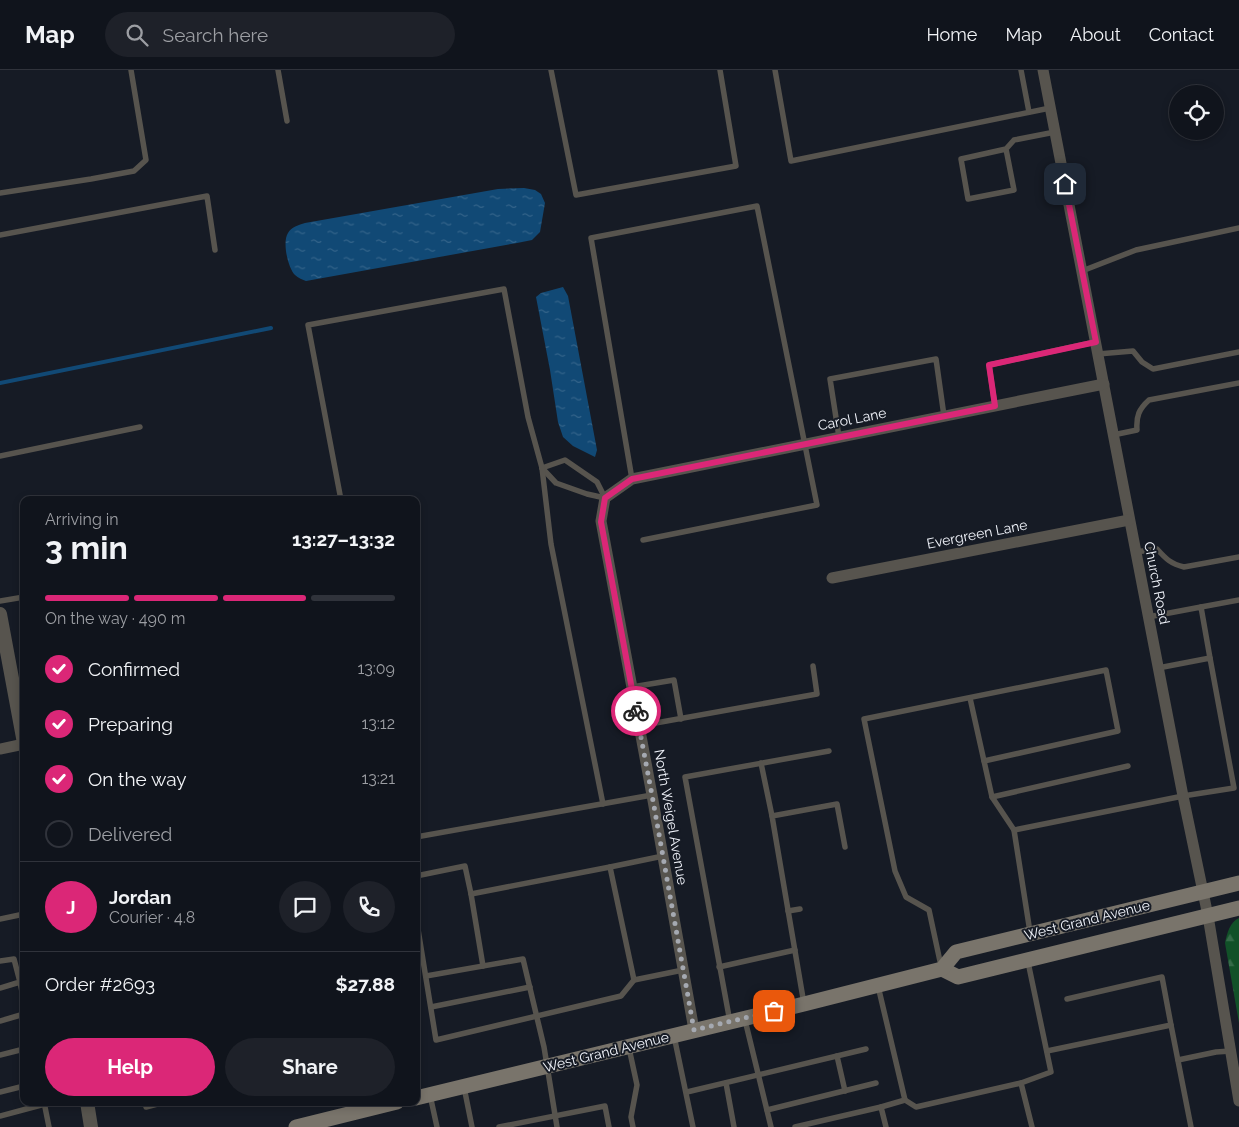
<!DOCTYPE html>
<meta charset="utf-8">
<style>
body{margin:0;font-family:Raleway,sans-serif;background:#1e2129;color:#f1f3f6;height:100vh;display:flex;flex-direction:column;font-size:19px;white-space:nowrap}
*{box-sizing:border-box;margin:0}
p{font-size:16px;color:#9c9ea3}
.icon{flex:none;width:28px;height:28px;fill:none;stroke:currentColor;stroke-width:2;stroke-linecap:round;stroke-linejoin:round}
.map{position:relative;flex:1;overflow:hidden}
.side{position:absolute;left:20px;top:426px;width:400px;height:610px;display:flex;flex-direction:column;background:#10141c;border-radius:10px;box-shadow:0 2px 8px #0003,0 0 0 1px #30333b}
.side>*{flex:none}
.fabs{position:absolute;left:1169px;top:15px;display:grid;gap:10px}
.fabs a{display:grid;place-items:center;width:55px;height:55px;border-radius:50%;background:#10141c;box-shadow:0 2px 8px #0003,0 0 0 1px #30333b;font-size:25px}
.pin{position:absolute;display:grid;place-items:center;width:42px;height:42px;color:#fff;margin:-21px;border-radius:10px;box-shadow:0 2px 8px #0006}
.courier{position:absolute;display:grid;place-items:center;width:50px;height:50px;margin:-25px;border:4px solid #db2777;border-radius:50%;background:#fff;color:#222;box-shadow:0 1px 6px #0007}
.summary em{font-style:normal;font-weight:700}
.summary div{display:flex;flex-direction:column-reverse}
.summary{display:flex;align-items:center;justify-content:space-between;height:85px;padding:0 25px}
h1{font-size:32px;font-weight:700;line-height:38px}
.bar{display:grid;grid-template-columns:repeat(4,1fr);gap:8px 5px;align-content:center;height:60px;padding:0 25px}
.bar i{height:6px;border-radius:4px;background:#30333b}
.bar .selected{background:#db2777}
.bar p{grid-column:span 4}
.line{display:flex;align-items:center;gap:12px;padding:0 25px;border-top:1px solid #30333b}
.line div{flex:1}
.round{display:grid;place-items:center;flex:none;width:52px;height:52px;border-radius:26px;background:#1e2129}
ol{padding:0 25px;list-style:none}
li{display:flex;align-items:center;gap:15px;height:55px}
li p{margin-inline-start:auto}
li .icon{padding:5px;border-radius:50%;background:#db2777;color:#fff;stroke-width:4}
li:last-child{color:#9c9ea3}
li i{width:28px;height:28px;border:2px solid #30333b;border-radius:50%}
.action{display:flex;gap:10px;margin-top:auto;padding:10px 25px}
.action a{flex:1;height:58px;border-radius:30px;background:#db2777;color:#fff;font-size:20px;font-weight:700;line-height:58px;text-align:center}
.action a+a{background:#1e2129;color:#f1f3f6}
header{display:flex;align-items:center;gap:30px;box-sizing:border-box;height:70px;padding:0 25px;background:#10141c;border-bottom:1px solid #30333b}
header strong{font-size:24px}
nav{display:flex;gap:28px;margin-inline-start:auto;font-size:18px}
.search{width:350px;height:45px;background:#1e2129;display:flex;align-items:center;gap:12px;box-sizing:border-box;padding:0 18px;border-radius:28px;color:#9c9ea3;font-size:19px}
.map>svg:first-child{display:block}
</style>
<header>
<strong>Map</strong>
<div class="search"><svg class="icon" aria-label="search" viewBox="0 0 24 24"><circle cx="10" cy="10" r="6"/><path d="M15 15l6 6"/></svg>Search here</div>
<nav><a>Home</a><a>Map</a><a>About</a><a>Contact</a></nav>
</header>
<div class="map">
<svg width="1239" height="1057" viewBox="0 0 1239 1057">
<defs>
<pattern id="forest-firs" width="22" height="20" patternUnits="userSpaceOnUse" patternTransform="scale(1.25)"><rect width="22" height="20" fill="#115128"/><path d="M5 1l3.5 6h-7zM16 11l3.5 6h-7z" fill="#346b48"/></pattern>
<pattern id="water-ripples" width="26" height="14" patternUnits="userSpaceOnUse" patternTransform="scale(1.25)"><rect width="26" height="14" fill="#114975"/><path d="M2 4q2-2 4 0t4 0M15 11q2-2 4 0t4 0" fill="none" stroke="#34648a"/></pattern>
</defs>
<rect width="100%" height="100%" fill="#161b25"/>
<path fill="url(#forest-firs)" d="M 1239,848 L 1239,953 L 1225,873 C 1227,863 1230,852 1239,848 Z"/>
<g fill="url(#water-ripples)">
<path d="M 524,118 L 535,120 L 541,124 L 545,133 L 540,162 L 532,170 L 517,173 L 306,211 C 303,210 298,208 295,205 C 288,198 282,172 288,163 C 291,157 299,155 305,153 L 498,119 Z"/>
<path d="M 563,217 L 568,226 L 597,380 L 595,387 L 573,376 L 563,367 L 558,352 L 550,300 L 536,227 L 541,223 Z"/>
</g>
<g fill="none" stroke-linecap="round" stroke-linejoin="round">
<path stroke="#114975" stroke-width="4" d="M 0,313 L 271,258"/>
<g stroke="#57544e" stroke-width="5.5">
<path d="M 278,0 L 287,51"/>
<path d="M 551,0 L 576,125 L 736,96 L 720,0"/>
<path d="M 775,0 L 791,91 L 1050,38"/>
<path d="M 1021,0 L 1029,42"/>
<path d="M 1006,79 L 1014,120 L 968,129 L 961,89 L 1006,79 L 1014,70 L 1055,62"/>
<path d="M 0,123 L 91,109 L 134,101 L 146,90 L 131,0"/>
<path d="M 0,165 L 207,126 L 215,180"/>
<path d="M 1082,201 L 1136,180 L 1239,158"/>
<path d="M 1098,284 L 1133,281 L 1142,292 L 1153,299 L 1239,282"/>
<path d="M 995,336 L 989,295 L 1095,272"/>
<path d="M 1113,365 L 1137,360 C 1136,346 1139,339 1149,330 L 1239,313"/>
<path d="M 839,367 L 830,309 L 936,289 L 944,346"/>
<path d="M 0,386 L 140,357"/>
<path d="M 542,398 L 565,390 L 597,412 L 605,428"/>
<path d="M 542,398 L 556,413 L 587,424 L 605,428"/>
<path d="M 632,409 L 591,168 L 757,136 L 817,435 L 643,470"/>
<path d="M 341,430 L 308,255 L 504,219 L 528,347 L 542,398 L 551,474 L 603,734"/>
<path d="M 1136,482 L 1157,479 C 1166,489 1171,494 1184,497 L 1239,487"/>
<path d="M 0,531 L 24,527"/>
<path d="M 1201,537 L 1239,530"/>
<path d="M 1148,547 L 1201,537 L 1210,588"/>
<path d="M 632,617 L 674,610 L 681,649"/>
<path d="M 970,628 L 992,727 L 1014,760"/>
<path d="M 639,656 L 817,624 L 813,596"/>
<path d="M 761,693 L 772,746"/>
<path d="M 992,727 L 1128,696"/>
<path d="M 416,767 L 652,725"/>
<path d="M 663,786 L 610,797 L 634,910 L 683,900"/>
<path d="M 416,806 L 465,796 L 471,824 L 610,797"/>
<path d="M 471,824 L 483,896"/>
<path d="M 788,841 L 800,839"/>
<path d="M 416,847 L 436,970 L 621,926 L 634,910"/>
<path d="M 0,849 L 24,844"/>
<path d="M 1030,862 L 1014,760 L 1183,726 L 1234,718 L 1210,588 L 1158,598"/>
<path d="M 0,891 L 14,889 L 20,912 L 0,918"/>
<path d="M 1028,892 L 1051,1002 L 1021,1013 L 1032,1057"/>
<path d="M 941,896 L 929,840 L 906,827 L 895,801 L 864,649 L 1106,600 L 1118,661 L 984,691"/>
<path d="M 719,897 L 795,880"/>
<path d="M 426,906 L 523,889 L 544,977 L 557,1057"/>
<path d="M 24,911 L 20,912 L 24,932"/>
<path d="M 878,916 L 905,1030 L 881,1037 L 886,1057"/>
<path d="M 804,934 L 772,746 L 837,734 L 845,777"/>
<path d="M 431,937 L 530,917"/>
<path d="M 745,950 L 771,1057"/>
<path d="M 0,951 L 24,944"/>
<path d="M 730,952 L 685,707 L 829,681"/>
<path d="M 1171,955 L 1191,1057"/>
<path d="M 674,966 L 693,1057"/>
<path d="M 629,978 L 637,1015 L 631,1047 L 633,1057"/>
<path d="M 1047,981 L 1171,955 L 1162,907 L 1067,929"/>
<path d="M 0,985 L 24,979"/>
<path d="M 837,986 L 845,1021"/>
<path d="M 1178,990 L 1216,982 L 1231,981"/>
<path d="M 726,1013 L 734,1057"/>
<path d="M 464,1017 L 472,1057"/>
<path d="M 0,1022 L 24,1016"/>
<path d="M 687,1022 L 866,979"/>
<path d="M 430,1025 L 437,1057"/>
<path d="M 905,1030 L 916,1037 L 1021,1013"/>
<path d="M 44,1032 L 49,1057"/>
<path d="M 145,1032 L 146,1037 L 165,1032"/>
<path d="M 767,1040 L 876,1013"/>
<path d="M 0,1046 L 45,1034"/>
<path d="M 499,1057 L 605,1036 L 609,1057"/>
<path d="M 795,1057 L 881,1037"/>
</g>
<g stroke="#57544e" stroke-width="11">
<path d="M 1043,0 L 1183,726 L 1208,846 L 1239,1031"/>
<path d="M 832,508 L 1129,450"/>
<path d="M 0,679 L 24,674"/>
<path d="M 694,960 L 652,725 L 601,451 L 605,428 L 632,409 L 1104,314"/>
</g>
<g stroke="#57544e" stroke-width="14">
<path d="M 0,544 L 24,673"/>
<path d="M 87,1032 L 91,1057"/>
</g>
<g stroke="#79746b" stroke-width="15">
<path d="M 942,899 L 958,907 L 1239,838"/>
<path d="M 416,1028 L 804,934 L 942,899 L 956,882 L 1239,813"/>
<path d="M 296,1057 L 397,1032"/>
</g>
</g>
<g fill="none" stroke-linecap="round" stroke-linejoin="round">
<path stroke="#a5a9b1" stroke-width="5" stroke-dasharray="0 9" d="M 636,641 L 652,725 L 694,960 L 774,941"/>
<path stroke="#db2777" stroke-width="6" d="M 636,641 L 601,452 L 605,428 L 632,409 L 995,336 L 989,295 L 1096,272 L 1065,114"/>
</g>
<g text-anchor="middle" stroke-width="4" stroke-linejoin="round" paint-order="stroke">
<g font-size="14" fill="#f2f5fc" stroke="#161b25">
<text transform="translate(852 349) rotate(-11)" y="5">Carol Lane</text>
<text transform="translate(977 464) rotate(-11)" y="5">Evergreen Lane</text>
<text transform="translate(1157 513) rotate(79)" y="5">Church Road</text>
<text transform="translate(671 747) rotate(80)" y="5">North Weigel Avenue</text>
<text transform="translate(1087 850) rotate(-14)" y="5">West Grand Avenue</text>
<text transform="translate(606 982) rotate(-14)" y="5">West Grand Avenue</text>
</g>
</g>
</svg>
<div class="fabs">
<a><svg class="icon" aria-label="locate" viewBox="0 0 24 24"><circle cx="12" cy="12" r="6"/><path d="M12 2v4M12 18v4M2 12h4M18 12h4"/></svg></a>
</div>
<div class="pin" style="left:774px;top:941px;background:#ea580c"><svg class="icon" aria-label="bag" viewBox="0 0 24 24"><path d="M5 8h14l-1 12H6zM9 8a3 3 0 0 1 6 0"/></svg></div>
<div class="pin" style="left:1065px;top:114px;background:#1f2937"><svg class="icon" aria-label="home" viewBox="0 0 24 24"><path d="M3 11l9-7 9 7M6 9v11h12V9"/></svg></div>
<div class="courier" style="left:636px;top:641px"><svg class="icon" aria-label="bike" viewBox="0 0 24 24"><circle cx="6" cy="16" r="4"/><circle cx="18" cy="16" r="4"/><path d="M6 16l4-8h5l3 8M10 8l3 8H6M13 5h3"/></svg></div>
<section class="side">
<div class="summary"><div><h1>3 min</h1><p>Arriving in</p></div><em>13:27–13:32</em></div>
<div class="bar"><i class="selected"></i><i class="selected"></i><i class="selected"></i><i></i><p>On the way · 490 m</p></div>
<ol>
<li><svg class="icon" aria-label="check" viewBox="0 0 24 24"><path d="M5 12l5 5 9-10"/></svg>Confirmed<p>13:09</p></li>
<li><svg class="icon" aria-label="check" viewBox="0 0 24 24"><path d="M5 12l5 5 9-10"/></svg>Preparing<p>13:12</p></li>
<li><svg class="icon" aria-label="check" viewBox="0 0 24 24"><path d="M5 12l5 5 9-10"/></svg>On the way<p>13:21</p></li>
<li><i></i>Delivered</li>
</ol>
<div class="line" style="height:90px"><b class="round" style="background:#db2777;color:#fff">J</b><div><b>Jordan</b><p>Courier · 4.8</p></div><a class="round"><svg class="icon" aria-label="chat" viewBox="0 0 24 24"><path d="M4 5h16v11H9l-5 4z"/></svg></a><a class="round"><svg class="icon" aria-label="phone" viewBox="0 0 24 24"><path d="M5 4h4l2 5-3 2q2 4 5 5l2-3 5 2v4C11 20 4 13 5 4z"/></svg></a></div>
<div class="line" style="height:65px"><div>Order #2693</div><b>$27.88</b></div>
<div class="action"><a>Help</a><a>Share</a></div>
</section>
</div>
